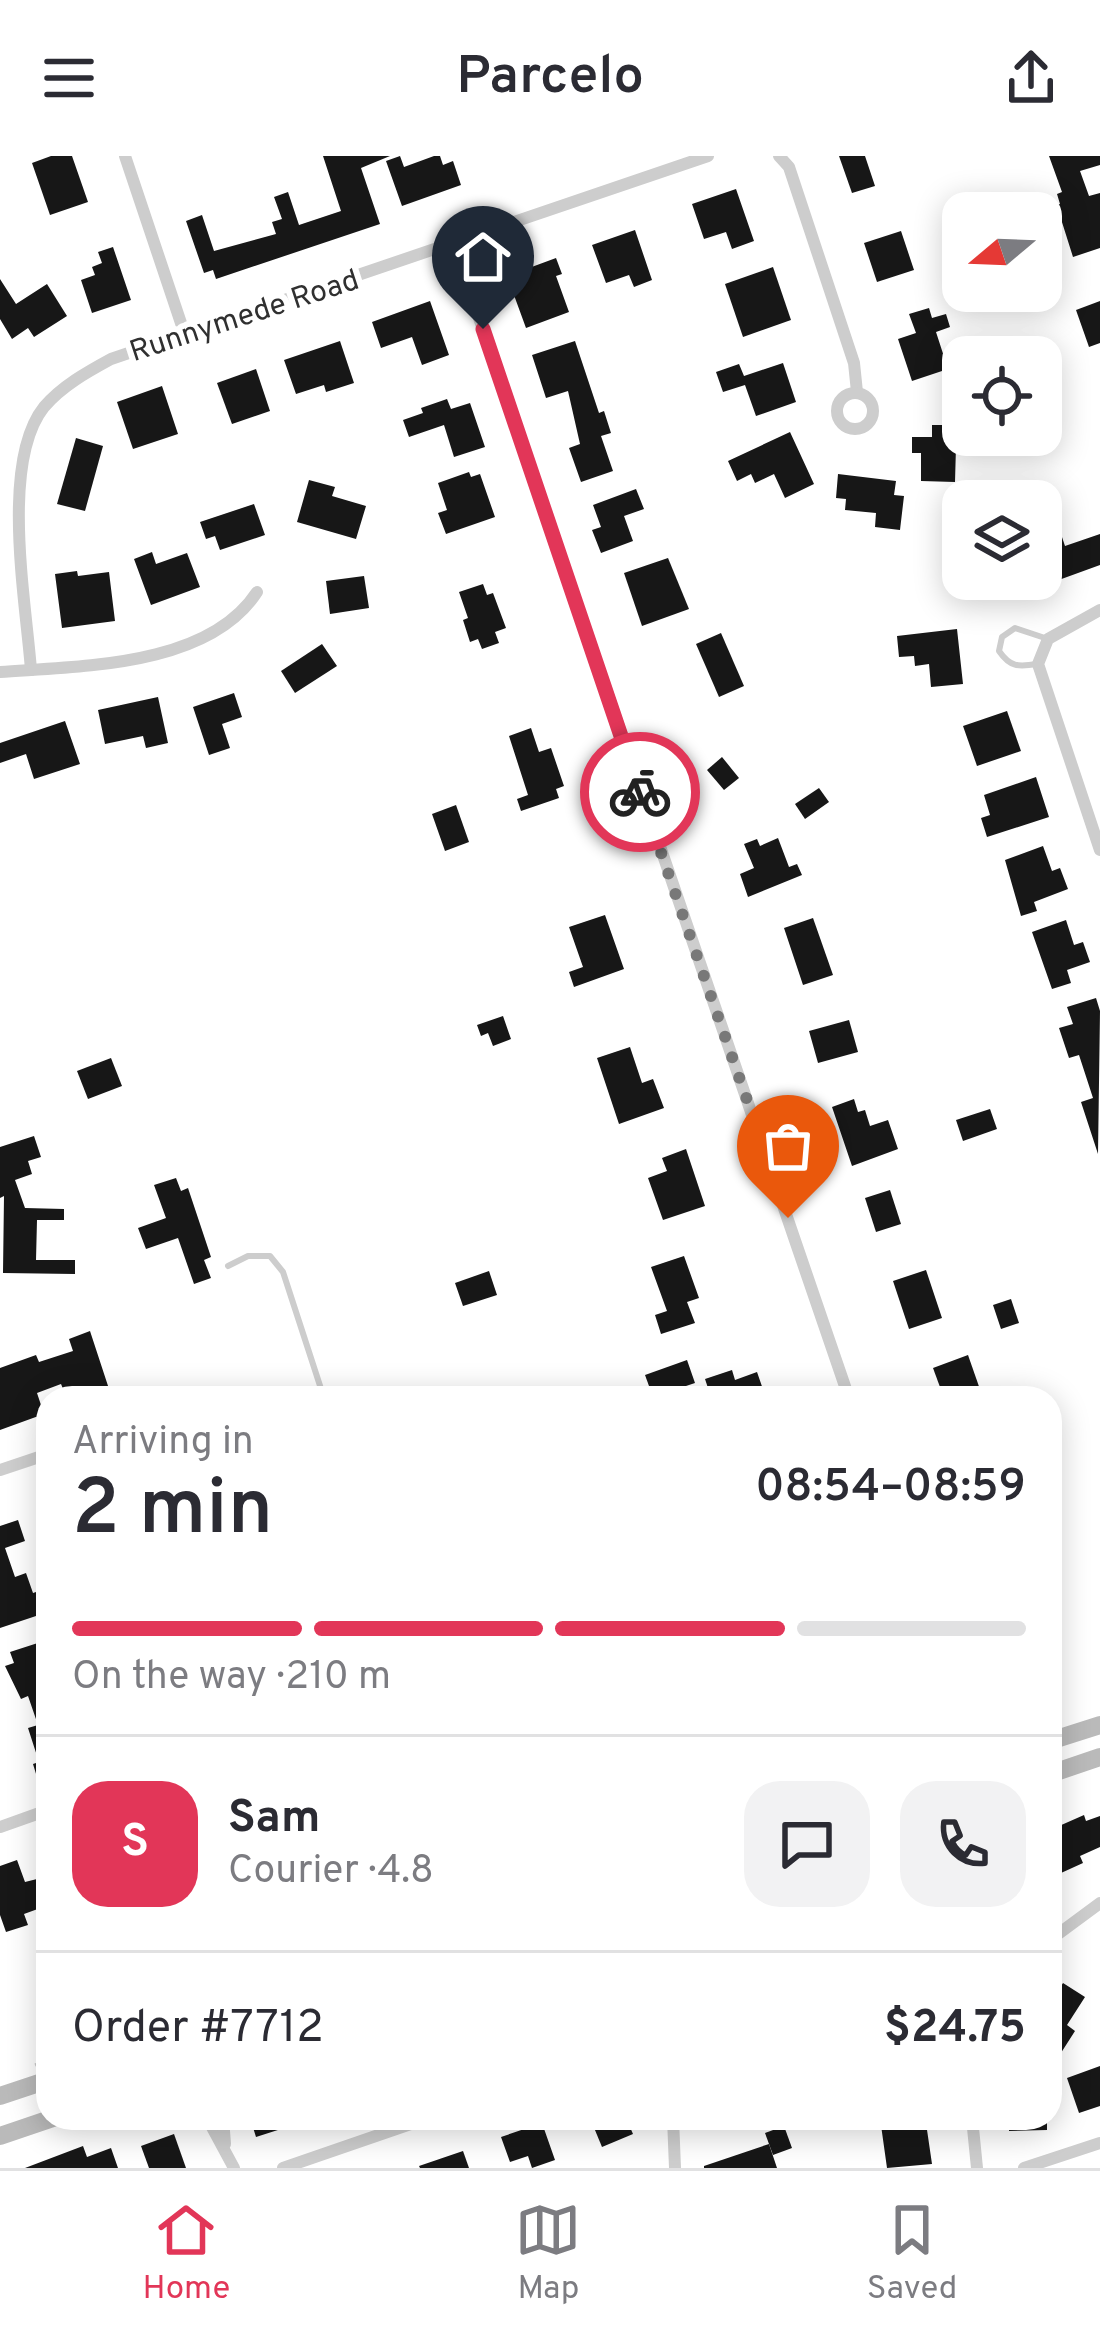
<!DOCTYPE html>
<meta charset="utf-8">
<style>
body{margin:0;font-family:Overpass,sans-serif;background:#f2f2f3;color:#2b2b33;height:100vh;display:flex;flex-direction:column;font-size:45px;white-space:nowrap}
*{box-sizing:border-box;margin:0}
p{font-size:39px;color:#7c7c81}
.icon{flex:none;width:66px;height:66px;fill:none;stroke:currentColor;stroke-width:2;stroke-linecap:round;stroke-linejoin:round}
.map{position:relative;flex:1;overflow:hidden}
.sheet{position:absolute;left:36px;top:1230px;width:1026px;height:744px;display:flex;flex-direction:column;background:#fff;border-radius:36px;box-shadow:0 6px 30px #0003}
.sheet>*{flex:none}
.needle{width:78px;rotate:251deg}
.controls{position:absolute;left:942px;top:36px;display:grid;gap:24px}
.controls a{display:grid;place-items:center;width:120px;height:120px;border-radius:24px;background:#fff;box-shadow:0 6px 30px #0003;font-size:60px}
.pin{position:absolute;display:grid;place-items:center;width:102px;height:102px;color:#fff;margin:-123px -51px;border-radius:50% 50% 50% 0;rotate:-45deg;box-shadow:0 0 12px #0007}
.pin .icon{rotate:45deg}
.courier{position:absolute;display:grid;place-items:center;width:120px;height:120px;margin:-60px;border:9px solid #e23658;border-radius:50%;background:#fff;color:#222;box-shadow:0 3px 15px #0007}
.summary em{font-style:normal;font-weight:600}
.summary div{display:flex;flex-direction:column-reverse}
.summary{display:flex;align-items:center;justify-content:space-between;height:204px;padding:0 36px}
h1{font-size:78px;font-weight:600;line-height:90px}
.bar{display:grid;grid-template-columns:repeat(4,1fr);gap:18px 12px;align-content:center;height:144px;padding:0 36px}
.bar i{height:15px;border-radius:9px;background:#e1e1e2}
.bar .on{background:#e23658}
.bar p{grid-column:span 4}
.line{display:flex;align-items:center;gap:30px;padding:0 36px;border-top:3px solid #e1e1e2}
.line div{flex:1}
.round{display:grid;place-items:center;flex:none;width:126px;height:126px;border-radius:36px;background:#f2f2f3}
header{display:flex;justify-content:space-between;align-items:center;height:156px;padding:0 36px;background:#fff;font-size:54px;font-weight:600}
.menu{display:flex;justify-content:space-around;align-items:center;height:168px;border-top:3px solid #e1e1e2;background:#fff;font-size:33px;color:#7c7c81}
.menu a{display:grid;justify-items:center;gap:6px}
.menu .on{color:#e23658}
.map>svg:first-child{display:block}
</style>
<header><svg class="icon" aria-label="menu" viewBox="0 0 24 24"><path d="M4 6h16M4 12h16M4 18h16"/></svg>Parcelo<svg class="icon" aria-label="share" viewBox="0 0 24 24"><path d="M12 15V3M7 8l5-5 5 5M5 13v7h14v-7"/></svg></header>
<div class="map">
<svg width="1100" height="2012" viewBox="0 0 1100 2012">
<rect width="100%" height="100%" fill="#fff"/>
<g fill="#171717">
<path d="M 51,0 L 72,0 L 88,46 L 50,59 L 32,7 Z"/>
<path d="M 323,0 L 390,0 L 361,12 L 380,68 L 216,123 L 213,114 L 204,117 L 186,65 L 202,59 L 214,95 L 276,78 L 272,66 L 282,63 L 274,41 L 288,36 L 299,69 L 341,55 Z"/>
<path d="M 400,0 L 404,11 L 434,0 L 440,0 L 443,9 L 453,5 L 461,29 L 402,50 L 386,5 Z"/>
<path d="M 839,0 L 865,0 L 875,30 L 852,37 Z"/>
<path d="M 1049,0 L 1100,0 L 1100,9 L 1080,15 L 1089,40 L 1100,37 L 1100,92 L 1073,101 L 1061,63 L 1055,65 L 1051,51 L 1060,48 L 1057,38 L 1062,36 Z"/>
<path d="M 736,33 L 754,85 L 732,93 L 726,76 L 704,83 L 692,48 Z"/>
<path d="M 635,74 L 652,124 L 634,131 L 629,119 L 606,127 L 592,89 Z"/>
<path d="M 901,75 L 914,114 L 877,126 L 864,87 Z"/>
<path d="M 113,91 L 131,144 L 92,157 L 81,124 L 95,119 L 92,111 L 102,107 L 98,96 Z"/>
<path d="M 556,102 L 562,118 L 556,120 L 569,156 L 526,172 L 507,120 Z"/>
<path d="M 773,111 L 791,164 L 743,181 L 725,128 Z"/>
<path d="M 0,123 L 16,148 L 47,128 L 67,160 L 34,181 L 28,172 L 12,183 L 0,163 Z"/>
<path d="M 430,145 L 449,199 L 422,209 L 412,181 L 381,192 L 372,166 Z"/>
<path d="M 1100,145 L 1100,187 L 1089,191 L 1076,154 Z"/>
<path d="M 929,152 L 932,162 L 946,158 L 950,171 L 936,176 L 948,213 L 912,225 L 898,183 L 916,177 L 909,158 Z"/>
<path d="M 340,185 L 354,227 L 326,236 L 324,229 L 296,238 L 284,204 Z"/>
<path d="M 575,185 L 599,257 L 604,255 L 611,277 L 601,280 L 613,315 L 581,326 L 569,292 L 580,288 L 568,235 L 546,242 L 532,199 Z"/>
<path d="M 783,207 L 796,246 L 756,260 L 745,229 L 723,236 L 716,216 L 739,208 L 744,220 Z"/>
<path d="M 256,213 L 270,255 L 232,268 L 217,227 Z"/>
<path d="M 162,230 L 178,278 L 133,293 L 117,246 Z"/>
<path d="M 447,243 L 451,253 L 470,247 L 485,291 L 454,301 L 444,269 L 409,281 L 403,264 L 423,257 L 421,252 Z"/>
<path d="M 947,249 L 963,250 L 963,290 L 956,290 L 955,326 L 921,325 L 921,297 L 912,297 L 912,281 L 932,281 L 932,269 L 947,269 Z"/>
<path d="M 790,276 L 814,328 L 785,342 L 774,318 L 755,327 L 751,318 L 737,325 L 728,305 Z"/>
<path d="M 76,282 L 103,290 L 85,355 L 57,348 Z"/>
<path d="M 469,316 L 471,321 L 480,318 L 495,361 L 446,378 L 438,357 L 447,354 L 438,327 Z"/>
<path d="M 838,318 L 896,325 L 894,339 L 904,340 L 900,374 L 875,371 L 876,357 L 845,354 L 846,343 L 836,342 Z"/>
<path d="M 309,324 L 335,331 L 332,340 L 366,350 L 356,383 L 297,366 Z"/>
<path d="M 636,333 L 644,353 L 624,360 L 633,385 L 601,397 L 592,374 L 601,371 L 593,349 Z"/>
<path d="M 254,348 L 265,379 L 220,394 L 215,380 L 206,383 L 200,366 Z"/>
<path d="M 1057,366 L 1065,390 L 1100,378 L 1100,409 L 1056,425 L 1041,392 L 1041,371 Z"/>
<path d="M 152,396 L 156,408 L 187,397 L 200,431 L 151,449 L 134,403 Z"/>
<path d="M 668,402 L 689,453 L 642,470 L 624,417 Z"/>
<path d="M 77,415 L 78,420 L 109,416 L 115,465 L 62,472 L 55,418 Z"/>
<path d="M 364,420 L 369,452 L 330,458 L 326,425 Z"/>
<path d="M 483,428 L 487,439 L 493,437 L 506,472 L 495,476 L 499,487 L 482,493 L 478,483 L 470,486 L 463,464 L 468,462 L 459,436 Z"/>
<path d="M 957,473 L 963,528 L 931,531 L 929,508 L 915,510 L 914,500 L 899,501 L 897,480 Z"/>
<path d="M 721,477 L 744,530 L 719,541 L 696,488 Z"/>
<path d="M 322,488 L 337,510 L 295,537 L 281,515 Z"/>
<path d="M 234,537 L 242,561 L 222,568 L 230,592 L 209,599 L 193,551 Z"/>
<path d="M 158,541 L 168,587 L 146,592 L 143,580 L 105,588 L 98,554 Z"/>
<path d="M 1007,555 L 1021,595 L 977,610 L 963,570 Z"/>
<path d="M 65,565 L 80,608 L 34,623 L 26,598 L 0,607 L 0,587 Z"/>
<path d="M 531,572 L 539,596 L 551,592 L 564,630 L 556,633 L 559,642 L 521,655 L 517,643 L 528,639 L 509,580 Z"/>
<path d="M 722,601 L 739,622 L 724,634 L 707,614 Z"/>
<path d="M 1036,621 L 1049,661 L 987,681 L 981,662 L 990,659 L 984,639 Z"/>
<path d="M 819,632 L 829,646 L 805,663 L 795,648 Z"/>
<path d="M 456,649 L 469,686 L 445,695 L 432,658 Z"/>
<path d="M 778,682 L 789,711 L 797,708 L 802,719 L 748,741 L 740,718 L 754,712 L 744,688 L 757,683 L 760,690 Z"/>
<path d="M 1043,690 L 1052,715 L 1060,712 L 1068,733 L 1034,746 L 1037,755 L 1021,760 L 1005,704 Z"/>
<path d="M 605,759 L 624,813 L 574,831 L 569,816 L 583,811 L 569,771 Z"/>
<path d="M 813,762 L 833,819 L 803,829 L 784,772 Z"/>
<path d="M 1066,764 L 1074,789 L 1083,786 L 1090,806 L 1067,814 L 1071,827 L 1052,833 L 1032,776 Z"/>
<path d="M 1096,842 L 1100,855 L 1098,998 L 1081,946 L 1093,942 L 1079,899 L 1069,902 L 1059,872 L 1073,868 L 1067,851 Z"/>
<path d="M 503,860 L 511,883 L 493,890 L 488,877 L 481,880 L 477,869 Z"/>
<path d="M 849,864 L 858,896 L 818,907 L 809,875 Z"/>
<path d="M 630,891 L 642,927 L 653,923 L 664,952 L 619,968 L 597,902 Z"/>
<path d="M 111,902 L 122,930 L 88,943 L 77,915 Z"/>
<path d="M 854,943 L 858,956 L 865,954 L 870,970 L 888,964 L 898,993 L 852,1010 L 832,951 Z"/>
<path d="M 990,953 L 997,973 L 963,985 L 956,964 Z"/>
<path d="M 34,980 L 41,1001 L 28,1005 L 32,1018 L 15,1024 L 25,1052 L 64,1053 L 64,1064 L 37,1064 L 36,1104 L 75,1104 L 75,1118 L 3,1117 L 4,1040 L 0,1042 L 0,991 Z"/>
<path d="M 686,993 L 705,1050 L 663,1064 L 648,1022 L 667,1015 L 662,1002 Z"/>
<path d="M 176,1022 L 181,1035 L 188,1032 L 211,1101 L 204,1104 L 211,1122 L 194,1128 L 178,1082 L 146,1093 L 138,1072 L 166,1062 L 154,1029 Z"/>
<path d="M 890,1034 L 901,1068 L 876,1076 L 865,1042 Z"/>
<path d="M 684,1100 L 699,1142 L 687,1146 L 695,1167 L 661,1178 L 655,1159 L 667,1155 L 651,1111 Z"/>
<path d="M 926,1114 L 942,1162 L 909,1173 L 893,1125 Z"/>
<path d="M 489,1115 L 497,1139 L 463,1150 L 455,1127 Z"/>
<path d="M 1011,1143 L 1019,1167 L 1001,1173 L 993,1149 Z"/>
<path d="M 90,1175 L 110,1236 L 93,1242 L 89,1232 L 66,1240 L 61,1228 L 37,1237 L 44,1258 L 0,1274 L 0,1212 L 36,1199 L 39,1206 L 73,1195 L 69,1183 Z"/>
<path d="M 968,1199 L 983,1242 L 944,1242 L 933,1212 Z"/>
<path d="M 687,1204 L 695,1227 L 653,1241 L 645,1219 Z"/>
<path d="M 732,1214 L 735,1224 L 757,1216 L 766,1242 L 728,1242 L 726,1236 L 711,1241 L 705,1223 Z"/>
<path d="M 18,1364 L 25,1385 L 5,1392 L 15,1421 L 26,1417 L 33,1437 L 42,1434 L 48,1456 L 0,1472 L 0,1370 Z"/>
<path d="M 44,1485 L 48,1495 L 48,1644 L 44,1644 L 33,1608 L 39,1606 L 28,1572 L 38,1569 L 28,1540 L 21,1543 L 5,1510 L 14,1507 L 10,1496 Z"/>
<path d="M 1084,1659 L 1086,1665 L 1100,1660 L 1100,1691 L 1080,1700 L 1083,1707 L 1061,1717 L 1050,1693 L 1050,1674 Z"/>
<path d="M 17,1704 L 25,1726 L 37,1723 L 46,1750 L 24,1758 L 28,1769 L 6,1776 L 0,1759 L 0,1710 Z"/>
<path d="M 1063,1827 L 1085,1841 L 1067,1869 L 1075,1875 L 1059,1900 L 1050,1894 L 1050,1847 Z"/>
<path d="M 1100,1910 L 1100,1950 L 1079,1957 L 1067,1922 Z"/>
<path d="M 250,1962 L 306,1962 L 306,1965 L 256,1981 Z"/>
<path d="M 590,1962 L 626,1962 L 633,1978 L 602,1991 Z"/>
<path d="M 880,1962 L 911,1962 L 912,1969 L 926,1967 L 932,2008 L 887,2012 Z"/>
<path d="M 1008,1962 L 1047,1962 L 1047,1974 L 1009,1975 Z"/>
<path d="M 542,1967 L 555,2004 L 532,2012 L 528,2000 L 510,2006 L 501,1981 Z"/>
<path d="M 784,1970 L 792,1992 L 773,1999 L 765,1977 Z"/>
<path d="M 174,1978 L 186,2012 L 149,2012 L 141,1990 Z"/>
<path d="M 769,1988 L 777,2012 L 704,2012 L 704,2010 Z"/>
<path d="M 83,1990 L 87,2001 L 111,1992 L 118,2012 L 25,2012 Z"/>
<path d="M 463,1995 L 469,2012 L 420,2012 L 419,2010 Z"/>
</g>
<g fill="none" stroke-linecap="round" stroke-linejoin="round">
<path stroke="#cdcdcd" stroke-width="3" stroke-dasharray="6 6" stroke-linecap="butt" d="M 35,1909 L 48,1904"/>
<g stroke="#cdcdcd" stroke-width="6">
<path d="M 1037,508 C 1018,511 1010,511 999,495 L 1002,481 L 1015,472 L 1045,482"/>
<path d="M 228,1110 L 248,1100 L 270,1100 L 283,1116 L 324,1242"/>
</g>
<g stroke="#cdcdcd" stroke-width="12">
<path d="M 125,0 L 185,179"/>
<path d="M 779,0 L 789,11 L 854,207 L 857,236"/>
<path d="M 454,89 L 849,1242"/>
<circle cx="855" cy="255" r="18"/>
<path d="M 1100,454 L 1048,483 L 1038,508 L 1100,694"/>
<path d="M 31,514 C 26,446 0,306 44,251 C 62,230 87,216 111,203 L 708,0"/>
<path d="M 0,516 C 81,510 208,511 257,436"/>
<path d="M 40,1301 L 48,1323"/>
<path d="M 0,1314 L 48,1298"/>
<path d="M 0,1671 L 48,1654"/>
<path d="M 1050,1784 L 1100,1747"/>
<path d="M 207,1962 L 234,2012"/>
<path d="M 223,1962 L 225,1988"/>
<path d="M 673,1962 L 675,2012"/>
<path d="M 972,1962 L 977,2012"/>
<path d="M 283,2012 L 428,1962"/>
<path d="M 1024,2012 L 1100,1987"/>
</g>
<g stroke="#bababa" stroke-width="18">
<path d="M 1050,1585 L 1100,1569"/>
<path d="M 1050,1618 L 1100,1601"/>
<path d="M 0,1940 L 48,1924"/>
<path d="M 0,1980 L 53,1962"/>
</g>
</g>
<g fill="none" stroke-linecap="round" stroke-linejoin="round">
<path stroke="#787878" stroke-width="12" stroke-dasharray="0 21.6" d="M 640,636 L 788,1062"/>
<path stroke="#e23658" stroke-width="15" d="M 483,173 L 640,636"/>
</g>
<g text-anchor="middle" stroke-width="12" stroke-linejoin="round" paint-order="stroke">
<g font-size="30" fill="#303030" stroke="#fff">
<text transform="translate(244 159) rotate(-18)" y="10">Runnymede Road</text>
</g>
</g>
</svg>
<div class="controls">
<a><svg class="needle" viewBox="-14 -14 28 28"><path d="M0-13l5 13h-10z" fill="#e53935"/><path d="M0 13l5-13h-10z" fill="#7c7c81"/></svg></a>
<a><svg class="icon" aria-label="locate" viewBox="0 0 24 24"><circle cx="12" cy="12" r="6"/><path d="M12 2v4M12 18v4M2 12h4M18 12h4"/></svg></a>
<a><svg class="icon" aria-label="layers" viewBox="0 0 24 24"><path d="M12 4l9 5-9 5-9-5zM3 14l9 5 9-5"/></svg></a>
</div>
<div class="pin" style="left:788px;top:1062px;background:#ea580c"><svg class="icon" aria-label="bag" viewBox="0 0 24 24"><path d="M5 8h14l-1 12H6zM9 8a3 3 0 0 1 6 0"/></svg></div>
<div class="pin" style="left:483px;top:173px;background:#1f2937"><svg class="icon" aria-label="home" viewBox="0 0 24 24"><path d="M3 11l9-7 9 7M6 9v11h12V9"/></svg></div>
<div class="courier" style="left:640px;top:636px"><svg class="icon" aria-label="bike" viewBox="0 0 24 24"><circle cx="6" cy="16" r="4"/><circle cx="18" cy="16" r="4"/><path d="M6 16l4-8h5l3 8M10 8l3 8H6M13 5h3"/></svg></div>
<section class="sheet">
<div class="summary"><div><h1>2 min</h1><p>Arriving in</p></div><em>08:54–08:59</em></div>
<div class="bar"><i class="on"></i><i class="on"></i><i class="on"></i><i></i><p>On the way · 210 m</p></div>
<div class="line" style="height:216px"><b class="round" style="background:#e23658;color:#fff">S</b><div><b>Sam</b><p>Courier · 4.8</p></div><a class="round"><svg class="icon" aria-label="chat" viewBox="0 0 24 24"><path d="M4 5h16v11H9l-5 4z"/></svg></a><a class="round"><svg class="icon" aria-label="phone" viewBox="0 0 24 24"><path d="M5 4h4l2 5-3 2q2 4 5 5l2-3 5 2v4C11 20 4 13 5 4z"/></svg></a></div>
<div class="line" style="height:156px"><div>Order #7712</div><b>$24.75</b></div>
</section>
</div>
<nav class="menu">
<a class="on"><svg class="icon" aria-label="home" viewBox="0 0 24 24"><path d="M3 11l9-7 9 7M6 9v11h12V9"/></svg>Home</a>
<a><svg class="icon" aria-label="map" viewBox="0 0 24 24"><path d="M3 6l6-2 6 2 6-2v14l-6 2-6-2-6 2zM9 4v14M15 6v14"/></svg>Map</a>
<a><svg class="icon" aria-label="saved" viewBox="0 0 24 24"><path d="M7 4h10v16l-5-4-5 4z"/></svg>Saved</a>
</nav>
